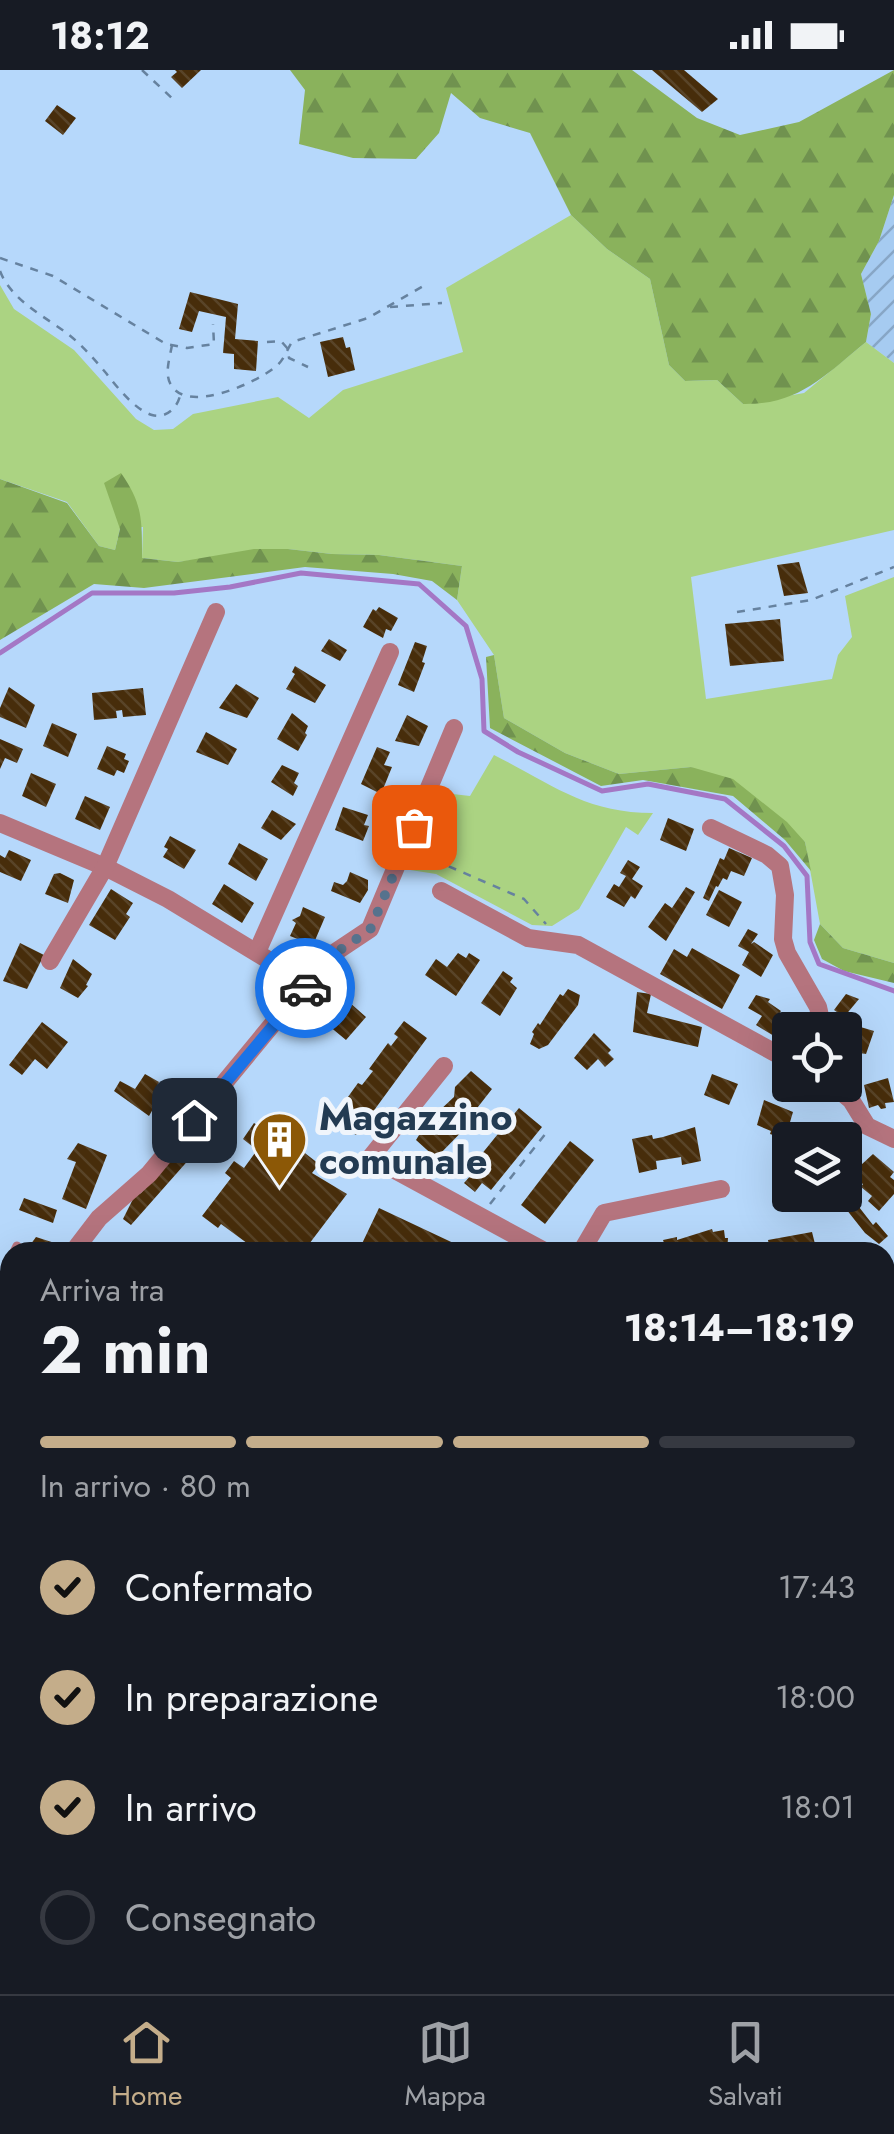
<!DOCTYPE html>
<html lang="it">
<meta charset="utf-8">
<style>
body{margin:0;font-family:Jost,sans-serif;background:#242831;color:#f1f3f6;height:100vh;display:flex;flex-direction:column;font-size:38px;white-space:nowrap}
*{box-sizing:border-box;margin:0}
p{font-size:32px;color:#9ea1a6}
.icon{flex:none;width:55px;height:55px;fill:none;stroke:currentColor;stroke-width:2;stroke-linecap:round;stroke-linejoin:round}
.map{position:relative;flex:1;overflow:hidden}
.sheet{position:absolute;left:0px;top:1172px;width:895px;height:752px;display:flex;flex-direction:column;background:#171b24;border-radius:30px 30px 0 0;box-shadow:0 10px 40px #0002}
.sheet>*{flex:none}
.tools{position:absolute;left:772px;top:942px;display:grid;gap:20px}
.tools a{display:grid;place-items:center;width:90px;height:90px;border-radius:10px;background:#171b24;box-shadow:0 10px 40px #0002;font-size:50px}
.pin{position:absolute;display:grid;place-items:center;width:85px;height:85px;color:#fff;margin:-42px;border-radius:20px;box-shadow:0 5px 15px #0006}
.courier{position:absolute;display:grid;place-items:center;width:100px;height:100px;margin:-50px;border:8px solid #1a73e8;border-radius:50%;background:#fff;color:#222;box-shadow:0 2px 12px #0007}
.headline em{font-style:normal;font-weight:700}
.headline div{display:flex;flex-direction:column-reverse}
.headline{display:flex;align-items:center;justify-content:space-between;height:170px;padding:0 40px}
h1{font-size:65px;font-weight:700;line-height:75px}
.bar{display:grid;grid-template-columns:repeat(4,1fr);gap:15px 10px;align-content:center;height:120px;padding:0 40px}
.bar i{height:12px;border-radius:8px;background:#363941}
.bar .current{background:#c4ad8a}
.bar p{grid-column:span 4}
ol{padding:0 40px;list-style:none}
li{display:flex;align-items:center;gap:30px;height:110px}
li p{margin-inline-start:auto}
li .icon{padding:10px;border-radius:50%;background:#c4ad8a;color:#111;stroke-width:4}
li:last-child{color:#9ea1a6}
li i{width:55px;height:55px;border:5px solid #363941;border-radius:50%}
.status{display:flex;justify-content:space-between;align-items:center;height:70px;padding:0 50px;background:#171b24;direction:ltr}
.status svg{height:28px;fill:currentColor}
.menu{display:flex;justify-content:space-around;align-items:center;height:140px;border-top:2px solid #363941;background:#171b24;font-size:28px;color:#9ea1a6}
.menu a{display:grid;justify-items:center;gap:5px}
.menu .current{color:#c4ad8a}
.map>svg:first-child{display:block}
</style>
<div class="status"><b>18:12</b><svg viewBox="0 0 49 12"><path d="M0 12V9h3v3zM5 12V6h3v6zM10 12V3h3v9zM15 12V0h3v12zM26 1h20v11H26zM47 4h2v5h-2z"/></svg></div>
<div class="map">
<svg width="894" height="1924" viewBox="0 0 894 1924">
<defs>
<pattern id="industrial-furrows" width="10" height="10" patternUnits="userSpaceOnUse" patternTransform="scale(2.5)"><rect width="10" height="10" fill="#a6cbf1"/><path d="M-1 1l2-2M0 10L10 0M9 11l2-2" fill="none" stroke="#87a6c6"/></pattern>
<pattern id="forest-firs" width="22" height="20" patternUnits="userSpaceOnUse" patternTransform="scale(2.5)"><rect width="22" height="20" fill="#8ab25c"/><path d="M5 1l3.5 6h-7zM16 11l3.5 6h-7z" fill="#70924f"/></pattern>
<pattern id="building-back-hatch" width="6" height="6" patternUnits="userSpaceOnUse" patternTransform="scale(2.5)"><rect width="6" height="6" fill="#472d0b"/><path d="M-1 5l2 2M0 0l6 6M5-1l2 2" fill="none" stroke="#594428"/></pattern>
</defs>
<rect width="100%" height="100%" fill="#b6d8fb"/>
<path fill="url(#industrial-furrows)" d="M 894,125 L 894,293 L 866,272 L 871,244 L 861,204 L 879,171 Z"/>
<g fill="#abd382">
<path d="M 571,145 L 607,179 L 650,209 L 669,295 L 685,311 L 717,310 L 743,334 L 804,323 L 866,272 L 894,293 L 894,460 L 691,507 L 706,629 L 832,609 L 838,585 L 852,567 L 845,526 L 894,507 L 894,893 L 843,878 L 820,854 L 805,772 L 691,697 L 619,704 L 565,683 L 504,648 L 494,585 L 457,530 L 462,496 L 379,485 L 332,484 L 288,479 L 178,492 L 142,488 L 143,457 L 120,459 L 115,480 L 99,476 L 67,432 L 0,409 L 0,215 L 14,239 L 74,280 L 136,349 L 154,360 L 173,359 L 193,344 L 278,327 L 309,348 L 343,320 L 463,282 L 446,218 Z"/>
<path d="M 494,685 C 552,714 585,743 653,743 L 638,765 L 626,757 L 579,839 L 552,856 L 532,855 L 436,804 L 404,799 L 435,722 L 470,726 Z"/>
</g>
<g fill="url(#forest-firs)">
<path d="M 290,0 L 632,0 L 697,48 L 740,65 L 799,52 L 894,0 L 894,125 L 879,171 L 861,204 L 871,244 L 866,272 C 824,306 799,335 743,334 L 717,310 L 685,311 L 669,295 L 650,209 L 607,179 L 571,145 L 530,63 L 480,48 L 451,23 L 439,63 L 416,89 L 353,88 L 299,74 L 305,20 Z"/>
<path d="M 121,403 C 143,434 142,451 142,488 L 178,492 L 254,479 L 288,479 L 332,484 L 379,485 L 462,496 L 457,530 L 432,511 L 393,504 L 305,497 L 144,518 L 94,514 L 0,570 L 0,409 L 67,433 L 99,476 L 115,480 L 120,459 L 104,413 Z"/>
<path d="M 494,585 L 504,648 L 565,683 L 619,704 L 691,697 L 733,709 L 787,752 L 805,772 L 811,801 L 785,770 L 733,726 L 643,710 L 601,716 L 490,658 L 486,587 Z"/>
<path d="M 820,854 L 843,878 L 894,893 L 894,913 L 844,901 L 822,889 L 814,870 Z"/>
</g>
<g fill="none" stroke-linecap="round" stroke-linejoin="round">
<path stroke="#a477c5" stroke-width="5" d="M 0,583 L 92,523 L 174,523 L 230,517 L 301,503 L 419,514 L 466,556 L 482,609 L 484,661 L 518,682 L 602,721 L 648,714 L 725,729 L 784,776 L 807,806 L 810,872 L 819,894 L 894,921"/>
</g>
<g fill="url(#building-back-hatch)">
<path d="M 175,0 L 201,0 L 182,18 L 171,7 L 177,2 Z"/>
<path d="M 652,0 L 684,0 L 718,29 L 702,42 Z"/>
<path d="M 57,35 L 76,48 L 63,65 L 45,51 Z"/>
<path d="M 190,222 L 238,234 L 235,269 L 258,271 L 256,301 L 234,299 L 234,284 L 223,283 L 226,247 L 199,241 L 192,262 L 179,259 Z"/>
<path d="M 343,267 L 346,278 L 350,277 L 355,300 L 328,307 L 320,272 Z"/>
<path d="M 799,492 L 808,523 L 784,526 L 777,495 Z"/>
<path d="M 379,537 L 398,548 L 391,561 L 386,559 L 383,568 L 363,557 L 373,539 L 376,541 Z"/>
<path d="M 780,549 L 784,591 L 730,596 L 725,554 Z"/>
<path d="M 329,569 L 347,580 L 340,591 L 321,581 Z"/>
<path d="M 415,572 L 427,576 L 422,592 L 425,593 L 414,622 L 398,615 Z"/>
<path d="M 295,596 L 326,615 L 315,633 L 286,619 L 295,604 L 292,602 Z"/>
<path d="M 236,614 L 259,628 L 247,648 L 219,638 Z"/>
<path d="M 9,617 L 35,635 L 26,658 L 0,647 L 0,638 Z"/>
<path d="M 143,618 L 146,645 L 123,647 L 122,640 L 116,641 L 117,648 L 94,650 L 92,623 Z"/>
<path d="M 292,643 L 308,656 L 305,663 L 307,665 L 298,681 L 277,669 Z"/>
<path d="M 407,645 L 428,656 L 419,676 L 395,671 Z"/>
<path d="M 52,653 L 77,664 L 68,687 L 43,676 Z"/>
<path d="M 206,662 L 237,679 L 228,695 L 196,682 Z"/>
<path d="M 0,669 L 23,679 L 17,693 L 5,688 L 0,699 Z"/>
<path d="M 107,676 L 126,684 L 124,689 L 129,691 L 124,703 L 117,700 L 114,706 L 97,699 Z"/>
<path d="M 377,677 L 390,682 L 384,695 L 392,697 L 381,724 L 361,714 Z"/>
<path d="M 282,695 L 299,703 L 294,713 L 298,716 L 293,726 L 271,712 Z"/>
<path d="M 31,703 L 56,714 L 46,737 L 22,726 Z"/>
<path d="M 85,726 L 110,737 L 100,760 L 75,749 Z"/>
<path d="M 343,737 L 368,745 L 364,755 L 369,756 L 363,771 L 335,760 Z"/>
<path d="M 272,740 L 296,754 L 281,770 L 261,758 Z"/>
<path d="M 668,748 L 694,759 L 686,781 L 660,770 Z"/>
<path d="M 170,766 L 196,780 L 184,799 L 163,787 L 168,779 L 164,777 Z"/>
<path d="M 239,773 L 268,789 L 256,811 L 228,794 Z"/>
<path d="M 729,778 L 752,788 L 744,806 L 731,801 L 727,810 L 723,808 L 718,817 L 716,816 L 709,831 L 703,828 L 720,788 L 724,790 Z"/>
<path d="M 9,780 L 31,790 L 21,811 L 0,802 L 0,785 L 5,788 Z"/>
<path d="M 628,790 L 640,797 L 632,809 L 643,816 L 635,829 L 631,826 L 624,837 L 606,827 L 614,814 L 619,817 L 626,806 L 620,803 Z"/>
<path d="M 350,802 L 368,810 L 368,820 L 360,833 L 331,821 L 334,812 L 343,815 L 347,811 Z"/>
<path d="M 60,803 L 74,810 L 68,833 L 45,824 L 54,804 Z"/>
<path d="M 224,814 L 254,833 L 242,853 L 212,834 Z"/>
<path d="M 686,817 L 695,822 L 666,871 L 648,857 L 665,833 L 672,838 Z"/>
<path d="M 111,819 L 133,833 L 126,844 L 130,847 L 115,870 L 89,855 Z"/>
<path d="M 719,820 L 742,832 L 729,857 L 706,845 Z"/>
<path d="M 303,837 L 325,847 L 313,875 L 290,866 L 296,853 L 292,850 L 300,846 Z"/>
<path d="M 748,859 L 758,864 L 751,874 L 754,872 L 773,885 L 761,907 L 742,895 L 749,882 L 738,876 Z"/>
<path d="M 20,873 L 44,885 L 27,919 L 3,911 Z"/>
<path d="M 692,878 L 740,905 L 722,939 L 660,904 L 674,879 L 687,887 Z"/>
<path d="M 458,883 L 466,888 L 469,883 L 480,890 L 456,926 L 425,905 L 436,889 L 447,897 Z"/>
<path d="M 73,889 L 92,904 L 86,915 L 88,916 L 78,928 L 60,918 Z"/>
<path d="M 503,901 L 513,908 L 510,912 L 517,918 L 500,946 L 481,933 Z"/>
<path d="M 568,919 L 580,925 L 578,935 L 548,975 L 539,979 L 530,974 L 534,964 L 532,962 L 538,953 L 540,955 L 560,924 L 563,926 Z"/>
<path d="M 637,922 L 651,924 L 647,943 L 702,957 L 698,977 L 633,962 Z"/>
<path d="M 846,924 L 859,929 L 844,947 L 834,940 Z"/>
<path d="M 341,925 L 366,947 L 346,970 L 317,946 L 334,926 L 338,928 Z"/>
<path d="M 756,925 L 770,929 L 768,932 L 781,941 L 778,945 L 784,950 L 774,966 L 756,955 L 762,946 L 748,938 Z"/>
<path d="M 404,951 L 427,968 L 356,1065 L 336,1051 L 343,1041 L 340,1038 L 358,1013 L 362,1015 L 373,1001 L 369,999 L 388,973 L 391,976 L 398,967 L 394,964 Z"/>
<path d="M 42,952 L 68,972 L 47,999 L 35,989 L 22,1005 L 9,995 Z"/>
<path d="M 847,953 L 874,961 L 866,984 L 845,981 Z"/>
<path d="M 594,963 L 611,980 L 608,983 L 614,989 L 605,997 L 598,989 L 587,1000 L 574,988 Z"/>
<path d="M 471,1001 L 492,1019 L 474,1042 L 478,1045 L 436,1088 L 416,1070 L 427,1052 L 434,1047 L 436,1049 L 439,1041 L 454,1027 L 455,1017 Z"/>
<path d="M 145,1004 L 159,1012 L 155,1020 L 159,1023 L 154,1030 L 157,1032 L 149,1046 L 114,1021 L 120,1011 L 135,1019 Z"/>
<path d="M 712,1004 L 738,1014 L 729,1035 L 704,1025 Z"/>
<path d="M 888,1008 L 894,1032 L 885,1033 L 886,1038 L 881,1039 L 878,1035 L 869,1038 L 864,1015 Z"/>
<path d="M 764,1030 L 793,1042 L 785,1069 L 770,1064 L 771,1061 L 757,1055 Z"/>
<path d="M 519,1038 L 542,1057 L 491,1120 L 482,1113 L 475,1122 L 464,1113 L 472,1104 L 468,1101 Z"/>
<path d="M 211,1043 L 222,1052 L 131,1155 L 123,1149 L 134,1127 L 141,1123 Z"/>
<path d="M 254,1053 L 285,1073 L 292,1073 L 319,1094 L 312,1103 L 347,1124 L 303,1182 L 259,1182 L 221,1154 L 218,1158 L 202,1146 L 231,1108 L 225,1103 L 234,1091 L 244,1098 L 257,1080 L 243,1069 Z"/>
<path d="M 695,1057 L 701,1091 L 682,1095 L 681,1087 L 656,1091 L 657,1099 L 639,1103 L 632,1069 L 652,1065 L 653,1069 L 663,1067 Z"/>
<path d="M 570,1071 L 594,1090 L 545,1154 L 521,1135 Z"/>
<path d="M 78,1073 L 107,1085 L 86,1139 L 62,1129 L 76,1092 L 67,1089 Z"/>
<path d="M 873,1084 L 894,1102 L 890,1107 L 894,1110 L 894,1124 L 879,1141 L 868,1131 L 872,1126 L 861,1117 L 863,1114 L 849,1106 Z"/>
<path d="M 845,1119 L 873,1155 L 876,1152 L 888,1166 L 879,1174 L 865,1163 L 835,1125 L 845,1125 Z"/>
<path d="M 24,1128 L 57,1140 L 53,1153 L 19,1140 Z"/>
<path d="M 379,1138 L 447,1170 L 473,1182 L 358,1182 Z"/>
<path d="M 712,1159 L 713,1162 L 724,1160 L 725,1168 L 728,1168 L 727,1182 L 629,1182 L 628,1177 L 664,1173 L 663,1170 L 677,1167 L 677,1170 Z"/>
<path d="M 812,1162 L 817,1182 L 770,1182 L 768,1170 Z"/>
<path d="M 36,1167 L 64,1176 L 62,1182 L 25,1182 Z"/>
<path d="M 885,1464 L 894,1498 L 894,1524 L 885,1538 Z"/>
<path d="M 894,1557 L 894,1606 L 891,1600 L 885,1610 L 885,1571 Z"/>
<path d="M 10,1593 L 10,1633 L 0,1648 L 10,1654 L 10,1676 L 0,1670 L 0,1610 Z"/>
<path d="M 885,1739 L 894,1755 L 894,1787 L 885,1792 Z"/>
<path d="M 885,1909 L 893,1913 L 888,1924 L 860,1924 L 861,1921 L 857,1918 L 858,1915 L 885,1915 Z"/>
<path d="M 558,1915 L 626,1915 L 631,1924 L 533,1924 Z"/>
</g>
<g fill="none" stroke-linecap="round" stroke-linejoin="round">
<g stroke="#66829f" stroke-width="2.5" stroke-dasharray="8 8" stroke-linecap="butt">
<path d="M 142,0 L 176,32"/>
<path d="M 0,188 L 53,206 L 166,274 L 187,278 L 214,274 L 213,254"/>
<path d="M 0,201 C 11,230 44,246 68,264 C 82,275 94,289 106,303 C 117,317 135,340 152,345 C 166,349 177,338 180,326"/>
<path d="M 390,237 L 442,233"/>
<path d="M 267,272 L 281,271 L 288,279 L 289,288 L 308,297"/>
<path d="M 172,275 C 170,287 164,304 171,315 C 188,344 255,313 274,298 C 284,291 286,281 292,272 L 368,248 L 425,215"/>
<path d="M 737,542 L 811,530 L 894,497"/>
<path d="M 419,787 L 425,786 L 524,829 L 546,854"/>
<path d="M 490,1134 L 546,1063"/>
<path d="M 0,1343 L 10,1346"/>
<path d="M 0,1528 L 10,1529"/>
<path d="M 885,1905 L 894,1909"/>
</g>
<g stroke="#b5747e" stroke-width="9">
<path d="M 14,1182 L 17,1176"/>
<path d="M 0,1216 L 10,1192"/>
</g>
<g stroke="#b5747e" stroke-width="18">
<path d="M 0,753 L 105,797 L 168,829 L 308,914"/>
<path d="M 711,758 L 767,785 L 780,796 L 785,825 L 783,869 L 787,883 L 818,937 L 820,946 L 816,960"/>
<path d="M 441,821 L 528,868 L 578,875 L 790,991"/>
<path d="M 257,882 L 390,582"/>
<path d="M 50,891 L 105,797 L 216,542"/>
<path d="M 444,996 L 371,1087 L 546,1182"/>
<path d="M 833,1015 L 851,1030 L 867,1056 L 894,1069"/>
<path d="M 73,1182 L 99,1148 L 149,1104 L 328,887 L 370,859 L 454,658"/>
<path d="M 581,1182 L 604,1143 L 721,1119"/>
<path d="M 885,1441 L 894,1478"/>
<path d="M 0,1470 L 10,1474"/>
<path d="M 0,1594 L 10,1575"/>
<path d="M 0,1712 L 10,1718"/>
<path d="M 0,1769 L 10,1766"/>
<path d="M 885,1802 L 894,1791"/>
<path d="M 0,1838 L 10,1846"/>
<path d="M 885,1871 L 894,1876"/>
<path d="M 221,1915 L 229,1924"/>
<path d="M 641,1915 L 646,1924"/>
<path d="M 848,1915 L 851,1924"/>
<path d="M 170,1924 L 173,1915"/>
<path d="M 721,1924 L 732,1915"/>
<path d="M 821,1924 L 823,1915"/>
</g>
<path stroke="#b5747e" stroke-width="20" d="M 0,1283 L 10,1287"/>
<g stroke="#9f4256" stroke-width="20">
<path d="M 885,1307 L 894,1305"/>
<path d="M 885,1552 L 894,1538"/>
<path d="M 695,1924 L 700,1915"/>
</g>
</g>
<g fill="none" stroke-linecap="round" stroke-linejoin="round">
<path stroke="#56728d" stroke-width="10" stroke-dasharray="0 18" d="M 305,918 L 328,888 L 370,860 L 414,757"/>
<path stroke="#1a73e8" stroke-width="12" d="M 194,1050 L 305,918"/>
</g>
<defs>
<symbol id="building-pin" viewBox="-11 -11 22 30"><path d="M0 17L-7.5 6A9.5 9.5 0 1 1 7.5 6Z" fill="#8c5806" stroke="#f0f5fb"/><path d="M-4-6H4V6H1V3H-1V6H-4ZM-2.5-4.3h1.7v1.8h-1.7ZM.8-4.3h1.7v1.8H.8ZM-2.5-1h1.7V.8h-1.7ZM.8-1h1.7V.8H.8Z" fill="#fff"/></symbol>
</defs>
<g fill-rule="evenodd">
<use href="#building-pin" x="248" y="1038" width="63" height="86"/>
</g>
<g text-anchor="middle" stroke-width="10" stroke-linejoin="round" paint-order="stroke">
<g font-size="38" font-weight="bold" fill="#233b52" stroke="#f0f5fb" text-anchor="start">
<text x="319" y="1060">Magazzino<tspan x="319" dy="44">comunale</tspan></text>
</g>
</g>
</svg>
<div class="tools">
<a><svg class="icon" aria-label="locate" viewBox="0 0 24 24"><circle cx="12" cy="12" r="6"/><path d="M12 2v4M12 18v4M2 12h4M18 12h4"/></svg></a>
<a><svg class="icon" aria-label="layers" viewBox="0 0 24 24"><path d="M12 4l9 5-9 5-9-5zM3 14l9 5 9-5"/></svg></a>
</div>
<div class="pin" style="left:414px;top:757px;background:#ea580c"><svg class="icon" aria-label="bag" viewBox="0 0 24 24"><path d="M5 8h14l-1 12H6zM9 8a3 3 0 0 1 6 0"/></svg></div>
<div class="pin" style="left:194px;top:1050px;background:#1f2937"><svg class="icon" aria-label="home" viewBox="0 0 24 24"><path d="M3 11l9-7 9 7M6 9v11h12V9"/></svg></div>
<div class="courier" style="left:305px;top:918px"><svg class="icon" aria-label="car" viewBox="0 0 24 24"><path d="M5 17H2v-5l4-1 3-4h7l3 4 3 1v5h-3M9 17h6M6 11h13"/><circle cx="7" cy="17" r="2"/><circle cx="17" cy="17" r="2"/></svg></div>
<section class="sheet">
<div class="headline"><div><h1>2 min</h1><p>Arriva tra</p></div><em>18:14–18:19</em></div>
<div class="bar"><i class="current"></i><i class="current"></i><i class="current"></i><i></i><p>In arrivo · 80 m</p></div>
<ol>
<li><svg class="icon" aria-label="check" viewBox="0 0 24 24"><path d="M5 12l5 5 9-10"/></svg>Confermato<p>17:43</p></li>
<li><svg class="icon" aria-label="check" viewBox="0 0 24 24"><path d="M5 12l5 5 9-10"/></svg>In preparazione<p>18:00</p></li>
<li><svg class="icon" aria-label="check" viewBox="0 0 24 24"><path d="M5 12l5 5 9-10"/></svg>In arrivo<p>18:01</p></li>
<li><i></i>Consegnato</li>
</ol>
</section>
</div>
<nav class="menu">
<a class="current"><svg class="icon" aria-label="home" viewBox="0 0 24 24"><path d="M3 11l9-7 9 7M6 9v11h12V9"/></svg>Home</a>
<a><svg class="icon" aria-label="map" viewBox="0 0 24 24"><path d="M3 6l6-2 6 2 6-2v14l-6 2-6-2-6 2zM9 4v14M15 6v14"/></svg>Mappa</a>
<a><svg class="icon" aria-label="saved" viewBox="0 0 24 24"><path d="M7 4h10v16l-5-4-5 4z"/></svg>Salvati</a>
</nav>
